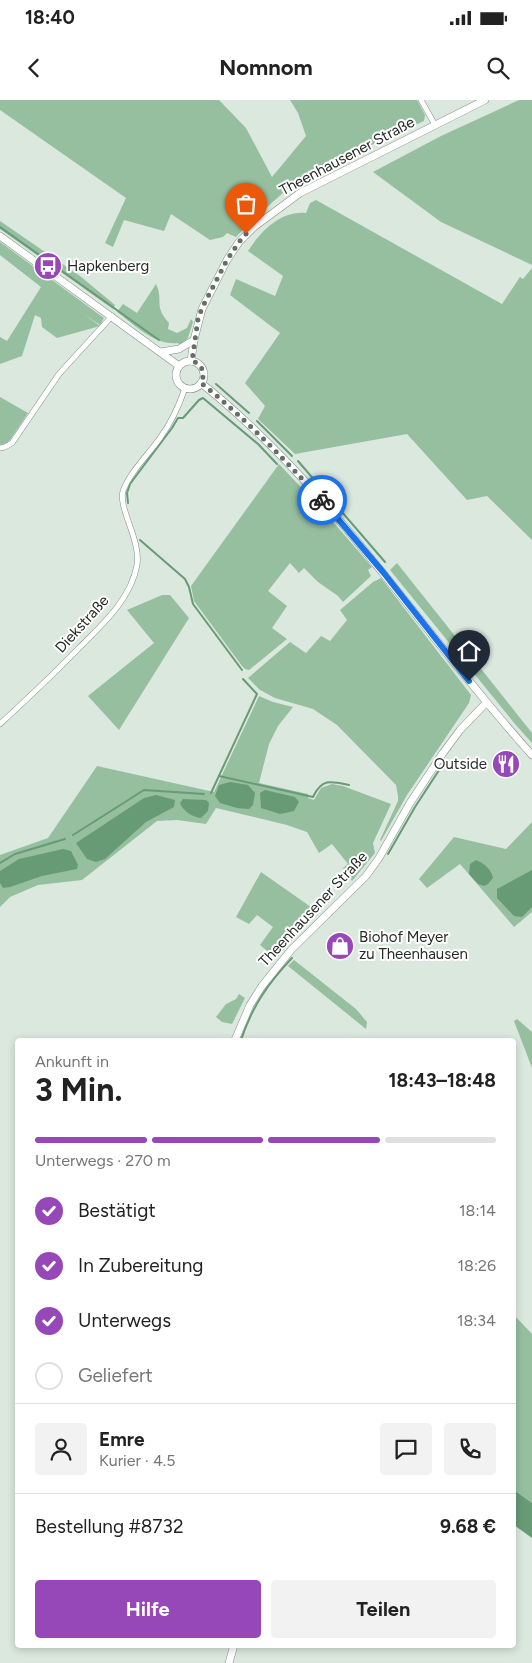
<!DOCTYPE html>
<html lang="de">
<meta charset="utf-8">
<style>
body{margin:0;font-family:Figtree,sans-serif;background:#f2f2f2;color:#222;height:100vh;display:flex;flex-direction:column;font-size:19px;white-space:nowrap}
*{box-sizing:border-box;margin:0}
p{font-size:16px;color:#767676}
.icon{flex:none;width:28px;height:28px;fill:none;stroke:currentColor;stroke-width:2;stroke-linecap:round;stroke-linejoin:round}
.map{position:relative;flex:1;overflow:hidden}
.sheet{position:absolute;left:15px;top:938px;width:501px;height:610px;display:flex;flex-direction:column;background:#fff;border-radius:5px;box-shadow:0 2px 8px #0003}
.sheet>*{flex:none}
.pin{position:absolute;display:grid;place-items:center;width:42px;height:42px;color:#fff;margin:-51px -21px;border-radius:50% 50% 50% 0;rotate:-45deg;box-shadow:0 0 5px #0007}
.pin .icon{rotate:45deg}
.courier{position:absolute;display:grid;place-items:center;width:50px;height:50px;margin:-25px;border:4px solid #1a73e8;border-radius:50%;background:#fff;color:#222;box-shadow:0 1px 6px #0007}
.head em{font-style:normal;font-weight:700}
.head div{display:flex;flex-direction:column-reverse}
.head{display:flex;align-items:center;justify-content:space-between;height:85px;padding:0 20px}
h1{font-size:32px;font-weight:700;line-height:38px}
.bar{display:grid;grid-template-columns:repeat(4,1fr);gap:8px 5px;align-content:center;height:60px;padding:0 20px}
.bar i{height:6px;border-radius:4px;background:#e0e0e0}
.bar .current{background:#9647b8}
.bar p{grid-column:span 4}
.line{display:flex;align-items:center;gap:12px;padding:0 20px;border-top:1px solid #e0e0e0}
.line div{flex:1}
.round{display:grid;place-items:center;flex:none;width:52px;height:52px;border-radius:5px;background:#f2f2f2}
ol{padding:0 20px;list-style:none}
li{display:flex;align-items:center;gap:15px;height:55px}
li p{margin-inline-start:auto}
li .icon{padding:5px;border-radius:50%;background:#9647b8;color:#fff;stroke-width:4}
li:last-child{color:#767676}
li i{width:28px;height:28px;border:2px solid #e0e0e0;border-radius:50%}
.cta{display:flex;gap:10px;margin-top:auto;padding:10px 20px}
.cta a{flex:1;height:58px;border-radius:5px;background:#9647b8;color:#fff;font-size:20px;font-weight:700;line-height:58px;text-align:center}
.cta a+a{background:#f2f2f2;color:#222}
.status{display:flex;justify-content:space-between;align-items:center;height:35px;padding:0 25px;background:#fff;direction:ltr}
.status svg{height:14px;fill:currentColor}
header{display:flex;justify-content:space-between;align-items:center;height:65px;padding:0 20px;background:#fff;font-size:22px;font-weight:700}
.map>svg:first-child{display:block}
</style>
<div class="status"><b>18:40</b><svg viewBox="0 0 49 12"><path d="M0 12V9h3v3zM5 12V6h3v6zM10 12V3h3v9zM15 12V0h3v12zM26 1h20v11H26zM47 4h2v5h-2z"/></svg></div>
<header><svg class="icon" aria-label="back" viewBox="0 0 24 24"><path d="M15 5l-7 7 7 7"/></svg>Nomnom<svg class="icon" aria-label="search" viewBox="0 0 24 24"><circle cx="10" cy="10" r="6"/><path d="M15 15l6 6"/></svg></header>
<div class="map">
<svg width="532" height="1563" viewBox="0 0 532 1563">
<rect width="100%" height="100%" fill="#dbe8de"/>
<g fill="#96bfa0">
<path d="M 0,0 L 219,0 L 246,28 L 272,77 L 306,36 L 298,13 L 290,0 L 417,0 L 425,15 L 424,21 L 314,71 L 296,82 L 283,93 L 250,122 L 236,137 L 227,133 L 223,137 L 210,140 L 171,114 L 164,131 L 124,120 L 113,147 L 105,143 L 126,98 L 0,10 Z"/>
<path d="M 519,0 L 532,0 L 532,165 L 441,122 L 373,72 L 441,36 Z"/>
<path d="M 316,100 L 502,204 L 520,177 L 523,179 L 532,168 L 532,440 L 487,396 L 467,400 L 407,334 L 295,354 L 258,319 L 265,306 L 245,283 L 280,233 L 230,195 L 236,179 L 275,196 L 283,176 L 248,151 C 260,132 281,110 306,113 L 310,103 Z"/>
<path d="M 0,121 L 80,176 L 115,205 L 113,209 L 0,129 Z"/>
<path d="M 0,142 L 104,218 L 100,225 L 85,215 L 100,226 L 57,238 L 42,227 L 41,218 L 35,215 L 22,256 L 0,264 L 0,237 L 7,241 L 41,187 L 0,155 Z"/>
<path d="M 156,184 C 164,201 153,205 169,223 L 168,229 L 177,233 L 187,228 L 191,219 L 193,222 L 188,238 L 180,245 L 178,243 C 155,246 135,225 117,212 L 123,204 L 137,213 Z"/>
<path d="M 0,297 L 28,313 L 10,340 L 7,343 L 0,345 Z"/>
<path d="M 279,364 L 328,416 L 372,467 L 368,470 L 371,476 L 343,502 L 338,496 L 318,482 L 304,468 L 299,473 L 290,463 L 268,491 L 287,506 L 272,528 L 287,539 L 249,570 L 245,569 L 242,566 L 194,501 L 191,486 Z"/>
<path d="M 397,463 L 532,633 L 532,643 L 515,624 L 390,470 Z"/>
<path d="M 381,478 L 471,595 L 469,603 L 407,695 L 381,741 L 380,740 L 398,701 L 398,696 L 396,685 L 337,625 L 313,609 L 275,598 L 260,590 L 248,578 L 290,542 L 306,553 L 321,536 L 330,541 L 347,520 L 340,510 L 373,482 Z"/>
<path d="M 162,495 L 170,495 L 189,518 L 119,630 L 88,596 L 154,543 L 127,510 Z"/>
<path d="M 259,596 L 273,602 L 293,607 L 278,626 L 269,644 L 259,683 L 308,694 L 308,698 L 314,700 L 321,688 L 332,684 L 343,686 L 391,704 L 373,743 L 375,753 L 352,781 L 343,768 L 348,764 L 332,744 L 319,753 L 307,732 L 287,725 L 216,708 L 206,724 L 177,720 L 157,721 L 82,780 L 38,785 L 10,797 L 0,807 L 0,755 L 48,738 L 97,666 L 214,692 Z"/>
<path d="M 532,722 L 532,812 L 514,827 L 460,764 L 427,788 L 419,779 L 454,737 L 506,749 Z"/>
<path d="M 261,772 L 318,812 L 276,858 L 260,845 L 273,827 L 257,815 L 249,824 L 236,817 Z"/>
<path d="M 294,860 L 356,909 L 367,922 L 366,929 L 288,866 Z"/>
<path d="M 239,894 L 245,898 L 232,924 L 222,922 L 216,917 L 226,904 L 236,899 Z"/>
<path d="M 517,919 L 532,932 L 532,968 L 514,921 Z"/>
<path d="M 514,1215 L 532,1234 L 532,1403 L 514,1390 Z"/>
</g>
<g fill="#679b75">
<path d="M 230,682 L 248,685 L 255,693 L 253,705 L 249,709 L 237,708 L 220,703 L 215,696 L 219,685 Z"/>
<path d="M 265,690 L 295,697 L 299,702 L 294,711 L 280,714 L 261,708 L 260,693 Z"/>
<path d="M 156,695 L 175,700 L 174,707 L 146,722 L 105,759 L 96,762 L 87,759 L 76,743 L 144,698 Z"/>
<path d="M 183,699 L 206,700 L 209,703 L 208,711 L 201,718 C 192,717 183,711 180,703 Z"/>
<path d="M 63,749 L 71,751 L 78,765 L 77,769 L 42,776 L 10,787 L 3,788 L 0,783 L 0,771 L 19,759 Z"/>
<path d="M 476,760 C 485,764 491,769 493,778 L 488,784 L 484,786 L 478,784 L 469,774 L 470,764 Z"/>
<path d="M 532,770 L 532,807 L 522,817 L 514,816 L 497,798 L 497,789 Z"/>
<path d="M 514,1390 L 532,1403 L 532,1438 L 514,1425 Z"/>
</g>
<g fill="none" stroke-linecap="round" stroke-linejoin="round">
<g stroke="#679b75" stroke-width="2">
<path d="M 0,127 L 159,240"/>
<path d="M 216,284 L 249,313"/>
<path d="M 257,321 L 292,356"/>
<path d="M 298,361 L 385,462"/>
<path d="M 128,403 L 127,393 L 130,384 L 172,328 L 178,318 L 183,318 L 199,300 L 203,298 L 258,344 L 277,364"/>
<path d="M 140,440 L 185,479 L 189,487 L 193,504 L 242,570"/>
<path d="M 219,676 L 313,697 C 322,678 331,681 349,685"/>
<path d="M 211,693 L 257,594 L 243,579"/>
<path d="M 73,735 L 144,690 L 204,694"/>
<path d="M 388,754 L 415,707 L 445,661"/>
<path d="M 0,763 L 15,754 L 65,739"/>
<path d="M 241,940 C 252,907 268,883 292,858"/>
</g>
<defs>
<g id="street">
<path d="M 421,0 L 435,25"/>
<path d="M 0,348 L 5,347 L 12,343 L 59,274 L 112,216"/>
<path d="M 0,624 C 27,599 54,574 79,548 C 102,525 131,499 137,465 C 141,440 118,408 123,391 C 130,372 148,355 160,338 C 171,323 179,306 185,288"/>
</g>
<g id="secondary">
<path d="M 0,136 L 179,266"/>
<path d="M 161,252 L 179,249 L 194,240"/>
<path d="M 191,261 L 194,240 L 202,209 L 227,160 L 239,142 L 254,127 L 300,93 L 485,0"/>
<circle cx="190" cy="275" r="14"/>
<path d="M 201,283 C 332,387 421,532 532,655"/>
<path d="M 235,940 L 250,905 L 262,886 L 291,850 L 366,776 L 379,758 L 410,703 L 443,653 L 460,630 L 486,603"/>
<path d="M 229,1563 L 234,1545"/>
</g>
</defs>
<use href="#street" stroke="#828e85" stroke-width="6"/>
<use href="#secondary" stroke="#828e85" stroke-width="8"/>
<use href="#street" stroke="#fff" stroke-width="5"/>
<use href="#secondary" stroke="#fff" stroke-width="7"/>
</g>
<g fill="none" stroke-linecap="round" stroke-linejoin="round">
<path stroke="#666e68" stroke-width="5" stroke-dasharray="0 9" d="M 246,134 L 239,142 L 227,160 L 202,208 L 198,219 L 192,261 C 202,264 206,273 201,283 C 245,318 283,358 322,400"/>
<path stroke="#1a73e8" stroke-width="6" d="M 322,400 L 383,472 L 469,581"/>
</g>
<defs>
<symbol id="bus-disc" viewBox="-11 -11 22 22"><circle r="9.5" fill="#9647b8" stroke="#fff"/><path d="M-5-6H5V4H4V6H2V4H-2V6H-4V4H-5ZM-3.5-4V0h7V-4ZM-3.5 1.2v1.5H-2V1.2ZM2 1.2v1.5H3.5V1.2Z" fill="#fff"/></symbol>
<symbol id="restaurant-disc" viewBox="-11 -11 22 22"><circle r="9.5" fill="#9647b8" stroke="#fff"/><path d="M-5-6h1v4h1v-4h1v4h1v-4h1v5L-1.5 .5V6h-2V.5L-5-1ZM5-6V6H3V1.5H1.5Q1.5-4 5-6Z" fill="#fff"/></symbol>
<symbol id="shop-disc" viewBox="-11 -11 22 22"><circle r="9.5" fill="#9647b8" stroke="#fff"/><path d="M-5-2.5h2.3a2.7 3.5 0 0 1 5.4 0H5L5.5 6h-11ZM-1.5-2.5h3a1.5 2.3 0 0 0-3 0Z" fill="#fff"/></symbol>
</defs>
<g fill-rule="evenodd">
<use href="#bus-disc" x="32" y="150" width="32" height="32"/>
<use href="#restaurant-disc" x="490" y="648" width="32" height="32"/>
<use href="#shop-disc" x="324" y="830" width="32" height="32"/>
</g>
<g text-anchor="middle" stroke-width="4" stroke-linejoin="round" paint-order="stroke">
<g font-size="15" fill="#272c28" stroke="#fff">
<text transform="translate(347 56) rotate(-28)" y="5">Theenhausener Straße</text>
<text transform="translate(82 524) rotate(-48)" y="5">Diekstraße</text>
<text transform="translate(313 809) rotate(-47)" y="5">Theenhausener Straße</text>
</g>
<g font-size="15" fill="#272c28" stroke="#fff" text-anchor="start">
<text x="67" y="171">Hapkenberg</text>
<text x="487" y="669" text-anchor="end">Outside</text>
<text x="359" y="842">Biohof Meyer<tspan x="359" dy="17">zu Theenhausen</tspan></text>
</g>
</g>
</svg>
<div class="pin" style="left:246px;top:134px;background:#ea580c"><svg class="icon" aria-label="bag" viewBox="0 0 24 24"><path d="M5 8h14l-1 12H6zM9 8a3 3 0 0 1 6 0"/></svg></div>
<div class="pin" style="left:469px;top:581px;background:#1f2937"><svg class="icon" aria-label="home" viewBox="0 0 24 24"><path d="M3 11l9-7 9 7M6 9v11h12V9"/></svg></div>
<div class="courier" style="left:322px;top:400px"><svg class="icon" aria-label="bike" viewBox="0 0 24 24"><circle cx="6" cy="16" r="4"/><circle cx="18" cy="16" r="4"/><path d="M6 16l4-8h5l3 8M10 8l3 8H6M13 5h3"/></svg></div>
<section class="sheet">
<div class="head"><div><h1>3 Min.</h1><p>Ankunft in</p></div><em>18:43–18:48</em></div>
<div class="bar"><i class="current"></i><i class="current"></i><i class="current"></i><i></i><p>Unterwegs · 270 m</p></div>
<ol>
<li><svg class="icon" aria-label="check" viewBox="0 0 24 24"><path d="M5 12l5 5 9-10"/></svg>Bestätigt<p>18:14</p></li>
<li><svg class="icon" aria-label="check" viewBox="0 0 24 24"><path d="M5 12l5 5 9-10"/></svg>In Zubereitung<p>18:26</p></li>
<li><svg class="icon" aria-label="check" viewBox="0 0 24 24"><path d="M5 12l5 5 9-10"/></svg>Unterwegs<p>18:34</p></li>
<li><i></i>Geliefert</li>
</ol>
<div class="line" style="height:90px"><a class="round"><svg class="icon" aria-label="person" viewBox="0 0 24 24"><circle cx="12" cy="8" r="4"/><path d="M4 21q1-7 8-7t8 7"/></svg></a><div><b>Emre</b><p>Kurier · 4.5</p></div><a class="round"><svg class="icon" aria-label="chat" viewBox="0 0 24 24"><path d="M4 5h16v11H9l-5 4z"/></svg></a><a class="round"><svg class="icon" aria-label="phone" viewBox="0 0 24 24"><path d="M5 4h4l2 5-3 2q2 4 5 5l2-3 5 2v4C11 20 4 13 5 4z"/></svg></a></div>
<div class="line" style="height:65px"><div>Bestellung #8732</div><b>9.68 €</b></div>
<div class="cta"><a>Hilfe</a><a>Teilen</a></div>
</section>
</div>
